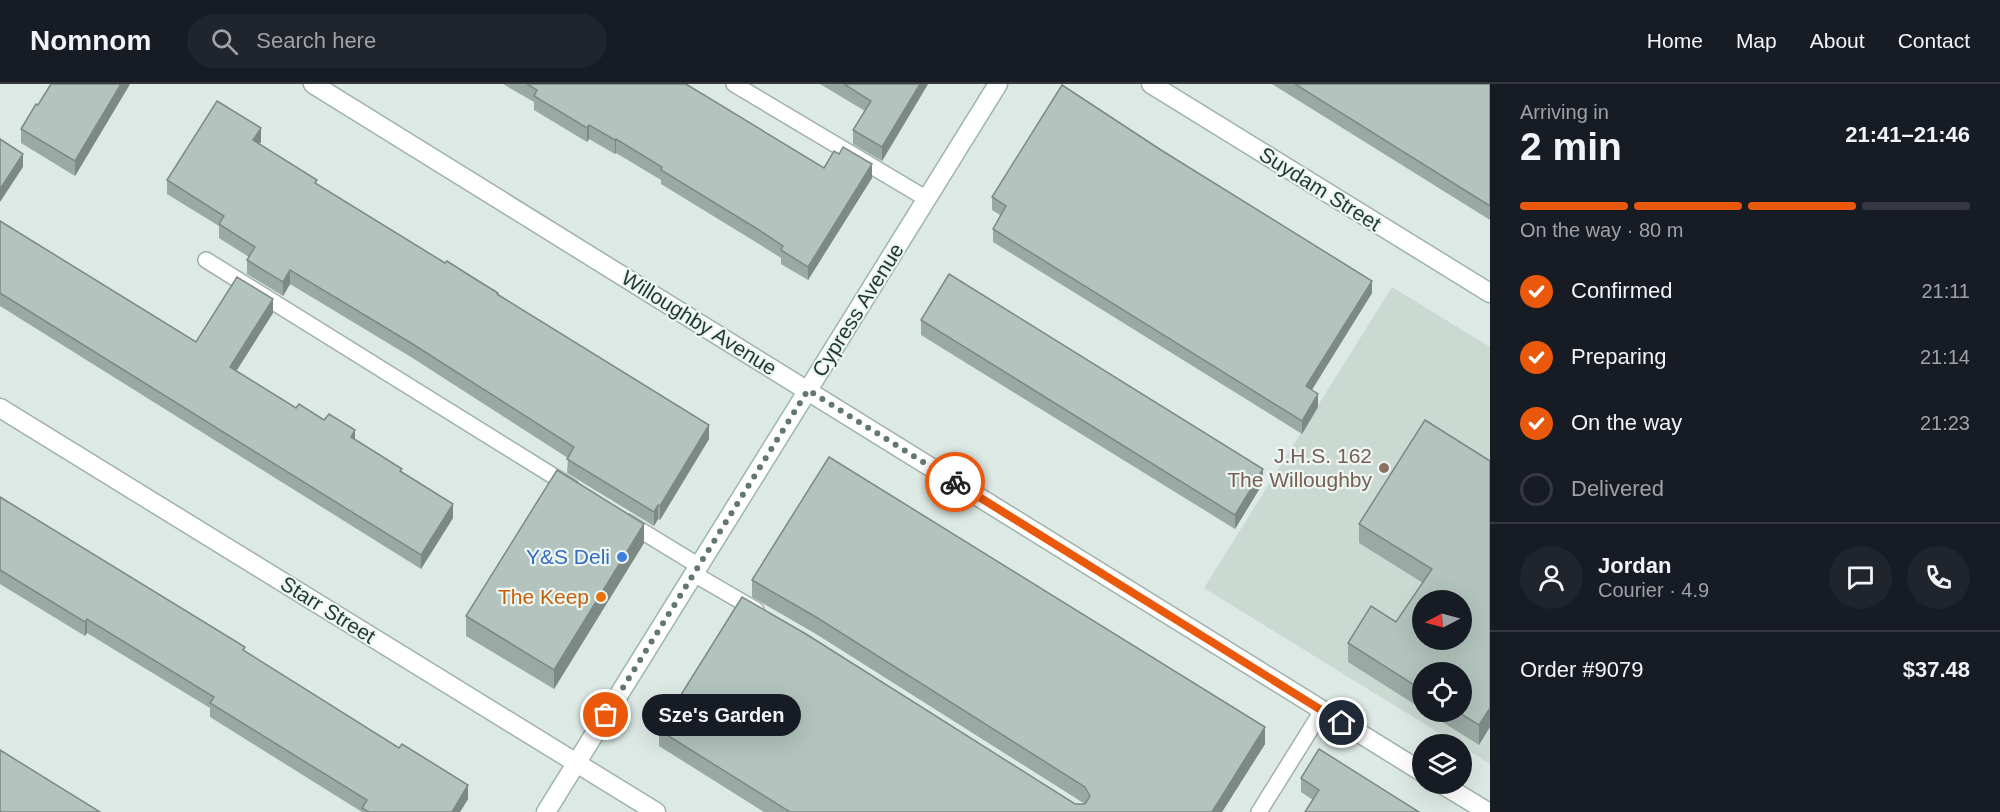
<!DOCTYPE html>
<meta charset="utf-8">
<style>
body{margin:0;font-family:Arial,sans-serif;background:#20242c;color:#f1f3f6;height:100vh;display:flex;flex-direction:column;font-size:22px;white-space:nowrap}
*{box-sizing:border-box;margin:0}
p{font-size:20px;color:#9ea1a6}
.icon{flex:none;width:33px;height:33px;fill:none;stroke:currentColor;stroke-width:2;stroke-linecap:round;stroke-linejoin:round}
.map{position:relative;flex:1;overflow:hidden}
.details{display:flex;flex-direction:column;background:#171b24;width:510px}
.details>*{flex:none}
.needle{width:39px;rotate:264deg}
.controls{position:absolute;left:1412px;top:506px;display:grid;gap:12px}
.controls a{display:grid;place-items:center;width:60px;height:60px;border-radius:50%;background:#171b24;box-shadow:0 6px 24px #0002;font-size:30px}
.pin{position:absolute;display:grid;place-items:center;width:51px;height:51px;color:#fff;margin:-26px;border:3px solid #fff;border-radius:50%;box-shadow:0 2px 6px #0007}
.courier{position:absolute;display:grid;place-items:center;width:60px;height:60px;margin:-30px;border:4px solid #ea580c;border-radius:50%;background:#fff;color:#222;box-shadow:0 2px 8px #0007}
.bubble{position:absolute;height:42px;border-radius:21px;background:#171b24;box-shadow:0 6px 24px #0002;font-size:20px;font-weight:800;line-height:42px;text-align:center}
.headline em{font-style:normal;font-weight:800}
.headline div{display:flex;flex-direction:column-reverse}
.headline{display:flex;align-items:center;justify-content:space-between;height:102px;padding:0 30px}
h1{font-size:39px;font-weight:800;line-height:45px}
.bar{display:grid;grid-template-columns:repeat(4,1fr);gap:9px 6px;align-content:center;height:72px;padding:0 30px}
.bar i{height:8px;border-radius:4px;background:#363941}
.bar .selected{background:#ea580c}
.bar p{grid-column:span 4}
.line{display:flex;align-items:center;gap:15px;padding:0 30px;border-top:2px solid #363941}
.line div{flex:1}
.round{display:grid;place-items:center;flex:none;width:63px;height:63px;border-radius:32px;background:#20242c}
ol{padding:0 30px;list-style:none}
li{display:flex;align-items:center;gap:18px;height:66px}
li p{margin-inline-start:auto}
li .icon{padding:6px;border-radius:50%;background:#ea580c;color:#fff;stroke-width:4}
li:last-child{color:#9ea1a6}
li i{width:33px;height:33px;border:3px solid #363941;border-radius:50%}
header{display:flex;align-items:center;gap:36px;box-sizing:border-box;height:84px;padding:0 30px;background:#171b24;border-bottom:2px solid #363941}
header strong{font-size:28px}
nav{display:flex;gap:33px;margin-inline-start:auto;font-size:21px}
.search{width:420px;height:54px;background:#20242c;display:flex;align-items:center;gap:15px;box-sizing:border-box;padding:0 21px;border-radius:33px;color:#9ea1a6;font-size:22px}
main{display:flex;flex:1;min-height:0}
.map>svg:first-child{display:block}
</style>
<header>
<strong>Nomnom</strong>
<div class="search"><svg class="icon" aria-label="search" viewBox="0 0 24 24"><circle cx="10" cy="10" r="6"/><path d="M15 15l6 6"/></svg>Search here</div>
<nav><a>Home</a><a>Map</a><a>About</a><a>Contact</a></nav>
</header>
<main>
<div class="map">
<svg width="1490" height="728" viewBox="0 0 1490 728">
<rect width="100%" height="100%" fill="#dde9e4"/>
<path fill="#cbd9d3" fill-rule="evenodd" d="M 1392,203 L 1490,263 L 1490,680 L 1461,662 L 1461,660 L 1457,660 L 1204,504 ZM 1422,516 L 1461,516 L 1461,555 L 1422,555 ZM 1422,588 L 1461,588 L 1461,627 L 1422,627 Z"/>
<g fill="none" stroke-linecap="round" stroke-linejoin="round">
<defs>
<g id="lane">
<path d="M 734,0 L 927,115"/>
<path d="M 206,176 L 571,403"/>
<path d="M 627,438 L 699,482"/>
<path d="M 694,490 L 756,526"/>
<path d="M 1259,728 L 1322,627"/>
</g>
<g id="street">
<path d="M 313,0 L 1422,688"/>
<path d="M 1151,0 L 1490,209"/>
<path d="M 0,324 L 656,728"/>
<path d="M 1440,699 L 1488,728"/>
</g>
<path id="secondary" d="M 546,728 L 998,0"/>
</defs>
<use href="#lane" stroke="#a0b1ab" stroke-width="18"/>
<use href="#street" stroke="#a0b1ab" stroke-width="21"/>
<use href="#secondary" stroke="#9cb5ad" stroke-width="21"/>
<use href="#lane" stroke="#fff" stroke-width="15"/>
<use href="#street" stroke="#fff" stroke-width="18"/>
<use href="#secondary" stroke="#fff" stroke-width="18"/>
</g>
<g fill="#99a9a3">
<path d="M 130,0 L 75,92 L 21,59 L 21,45 L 38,21 Z"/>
<path d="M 503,0 L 686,0 L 824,84 L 872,94 L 808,196 L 781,180 L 781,174 L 759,160 L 661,100 L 661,96 L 616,69 L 615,70 L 589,55 L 587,58 L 534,26 L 534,18 Z"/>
<path d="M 820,0 L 928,0 L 882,77 L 853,60 L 853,46 L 865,27 Z"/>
<path d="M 1272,0 L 1490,0 L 1490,136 Z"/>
<path d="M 261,58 L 259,60 L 317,100 L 498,211 L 709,355 L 660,436 L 658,435 L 654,442 L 567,389 L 568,374 L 411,273 L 290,200 L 283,212 L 247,190 L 247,176 L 249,173 L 219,154 L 219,142 L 167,110 L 167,96 Z"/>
<path d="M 992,113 L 1372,209 L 1312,306 L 1318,323 L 1302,350 L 993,158 L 993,145 L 1000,131 L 992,126 Z"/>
<path d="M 0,137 L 196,258 L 273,229 L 236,287 L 296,324 L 355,355 L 402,388 L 453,434 L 421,485 L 0,222 Z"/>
<path d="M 921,236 L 1263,399 L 1235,445 L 921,251 Z"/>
<path d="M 1490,377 L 1479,661 L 1425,627 L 1461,627 L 1422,588 L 1422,625 L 1348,578 L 1348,559 L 1396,538 L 1423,499 L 1359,459 L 1359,440 Z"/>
<path d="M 0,413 L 245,567 L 468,715 L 460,728 L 362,728 L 210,633 L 210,624 L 87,549 L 85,552 L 0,500 Z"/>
<path d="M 644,459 L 554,605 L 466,552 L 466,532 Z"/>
<path d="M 752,496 L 1265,660 L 1222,728 L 764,728 L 659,662 L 659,646 L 1075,720 L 1085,720 L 816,550 L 752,513 Z"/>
<path d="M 1301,694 L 1419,728 L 1313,716 L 1301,708 Z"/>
</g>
<g fill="#7d8984">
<path d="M 121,0 L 130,0 L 75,92 L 75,77 Z"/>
<path d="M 920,0 L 928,0 L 882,77 L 882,63 Z"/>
<path d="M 589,41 L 589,55 L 587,58 L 587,44 Z"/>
<path d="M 261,44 L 261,58 L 253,70 L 253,56 Z"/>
<path d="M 616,55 L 616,69 L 615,70 L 615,56 Z"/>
<path d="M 23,70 L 23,83 L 0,118 L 0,105 Z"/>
<path d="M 872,80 L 872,94 L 808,196 L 808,183 Z"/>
<path d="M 290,186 L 290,200 L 283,212 L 283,198 Z"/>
<path d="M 1372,197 L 1372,209 L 1306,315 L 1306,302 Z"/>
<path d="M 273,215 L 273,229 L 230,297 L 230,283 Z"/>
<path d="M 1318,310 L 1318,323 L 1302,350 L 1302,337 Z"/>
<path d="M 709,341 L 709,355 L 660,436 L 660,422 Z"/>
<path d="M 355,346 L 355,360 L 351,353 Z"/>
<path d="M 1263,385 L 1263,399 L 1235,445 L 1235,431 Z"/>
<path d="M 453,420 L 453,434 L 421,485 L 421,471 Z"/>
<path d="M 658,421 L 658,435 L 654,442 L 654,428 Z"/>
<path d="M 644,440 L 644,459 L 554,605 L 554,586 Z"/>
<path d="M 87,535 L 87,549 L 85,552 L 85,538 Z"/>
<path d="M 1490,624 L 1490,643 L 1479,661 L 1479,641 Z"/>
<path d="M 1265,643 L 1265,660 L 1222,728 L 1212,728 Z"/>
<path d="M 468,701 L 468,715 L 460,728 L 452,728 Z"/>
</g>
<g fill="#b2c4bd" stroke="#7d8984" stroke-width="1.5" fill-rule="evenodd">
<path d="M 51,0 L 121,0 L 75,77 L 21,45 L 36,20 L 38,21 Z"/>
<path d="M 527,0 L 686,0 L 824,84 L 834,67 L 839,70 L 843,63 L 872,80 L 808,183 L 781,166 L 783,162 L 759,146 L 661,86 L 662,83 L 616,55 L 615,56 L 589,41 L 587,44 L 534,12 L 537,6 Z"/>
<path d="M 844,0 L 920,0 L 882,63 L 853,46 L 871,17 Z"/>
<path d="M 1295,0 L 1490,0 L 1490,122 Z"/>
<path d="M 1062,1 L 1161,66 L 1372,197 L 1306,302 L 1318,310 L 1302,337 L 993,145 L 1006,122 L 992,113 Z"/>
<path d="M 217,17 L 261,44 L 253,56 L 317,96 L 315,99 L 445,179 L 447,177 L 472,193 L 498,209 L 497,210 L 709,341 L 660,422 L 658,421 L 654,428 L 567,375 L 574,363 L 411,259 L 290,186 L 283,198 L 247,176 L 255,163 L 219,140 L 224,132 L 167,96 Z"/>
<path d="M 0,55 L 23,70 L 0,105 Z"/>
<path d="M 0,137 L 196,258 L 237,193 L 273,215 L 230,283 L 296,324 L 299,320 L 324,336 L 329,330 L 355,346 L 351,353 L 402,385 L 400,387 L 453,420 L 421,471 L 0,209 Z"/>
<path d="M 949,190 L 1263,385 L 1235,431 L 921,236 Z"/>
<path d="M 1425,336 L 1490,377 L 1490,624 L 1479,641 L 1456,627 L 1461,627 L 1461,588 L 1422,588 L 1422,606 L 1348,559 L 1371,522 L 1396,538 L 1432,485 L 1359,440 ZM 1422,516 L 1461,516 L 1461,555 L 1422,555 Z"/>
<path d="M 829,373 L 1265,643 L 1212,728 L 790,728 L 659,646 L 742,513 L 806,550 L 1075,720 L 1085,720 L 1090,712 L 1085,703 L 816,533 L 752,496 Z"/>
<path d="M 557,386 L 644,440 L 554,586 L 466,532 Z"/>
<path d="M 0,413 L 245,563 L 243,566 L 399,664 L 402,660 L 468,701 L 452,728 L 369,728 L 362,724 L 367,716 L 210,619 L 214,613 L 87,535 L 85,538 L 0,486 Z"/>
<path d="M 1319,665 L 1419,728 L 1305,728 L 1319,706 L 1301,694 Z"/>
<path d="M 0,666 L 100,728 L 2,728 L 0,727 Z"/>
</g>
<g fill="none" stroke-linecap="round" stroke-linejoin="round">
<path stroke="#627770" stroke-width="6" stroke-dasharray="0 10.8" d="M 606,631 L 808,306 L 955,398"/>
<path stroke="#ea580c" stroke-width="8" d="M 955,398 L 1342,639"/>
</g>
<circle fill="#8d6e63" stroke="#edf6f2" stroke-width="2" cx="1384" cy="384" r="6"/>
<circle fill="#3f7fe0" stroke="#edf6f2" stroke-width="2" cx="622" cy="473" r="6"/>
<circle fill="#e8710a" stroke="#edf6f2" stroke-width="2" cx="601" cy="513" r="6"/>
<g text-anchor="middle" stroke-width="4.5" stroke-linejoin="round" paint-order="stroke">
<g font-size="21" fill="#1f3932" stroke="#edf6f2">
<text transform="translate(1320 105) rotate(32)" y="7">Suydam Street</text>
<text transform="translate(858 226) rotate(-58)" y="7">Cypress Avenue</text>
<text transform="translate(699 239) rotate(32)" y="7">Willoughby Avenue</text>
<text transform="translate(328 526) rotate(32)" y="7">Starr Street</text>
</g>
<g font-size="21" fill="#785e54" stroke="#edf6f2" text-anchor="end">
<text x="1372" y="379">J.H.S. 162<tspan x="1372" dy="24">The Willoughby</tspan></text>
</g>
<g font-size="21" fill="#366cbe" stroke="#edf6f2" text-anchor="end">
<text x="610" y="480">Y&amp;S Deli</text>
</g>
<g font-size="21" fill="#c56008" stroke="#edf6f2" text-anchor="end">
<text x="589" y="520">The Keep</text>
</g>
</g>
</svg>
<div class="controls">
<a><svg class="needle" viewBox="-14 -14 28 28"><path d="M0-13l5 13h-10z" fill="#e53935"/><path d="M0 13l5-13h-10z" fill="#9ea1a6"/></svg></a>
<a><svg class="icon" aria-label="locate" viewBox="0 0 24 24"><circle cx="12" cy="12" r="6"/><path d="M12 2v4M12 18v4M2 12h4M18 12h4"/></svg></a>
<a><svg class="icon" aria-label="layers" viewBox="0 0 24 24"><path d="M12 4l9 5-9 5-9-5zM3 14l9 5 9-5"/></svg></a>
</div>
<div class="pin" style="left:606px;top:631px;background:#ea580c"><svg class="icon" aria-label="bag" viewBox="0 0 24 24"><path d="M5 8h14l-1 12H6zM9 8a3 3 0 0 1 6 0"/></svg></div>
<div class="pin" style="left:1342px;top:639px;background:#1f2937"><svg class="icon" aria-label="home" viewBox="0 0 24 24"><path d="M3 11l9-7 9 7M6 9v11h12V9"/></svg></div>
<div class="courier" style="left:955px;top:398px"><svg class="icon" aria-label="bike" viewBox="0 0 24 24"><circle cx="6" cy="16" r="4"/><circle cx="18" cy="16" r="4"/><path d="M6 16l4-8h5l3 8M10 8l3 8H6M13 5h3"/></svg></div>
<div class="bubble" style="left:642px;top:610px;width:159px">Sze's Garden</div>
</div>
<section class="details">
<div class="headline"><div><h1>2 min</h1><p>Arriving in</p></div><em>21:41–21:46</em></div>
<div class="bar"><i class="selected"></i><i class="selected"></i><i class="selected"></i><i></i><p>On the way · 80 m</p></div>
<ol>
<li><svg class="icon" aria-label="check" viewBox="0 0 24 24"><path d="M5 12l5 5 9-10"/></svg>Confirmed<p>21:11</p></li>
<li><svg class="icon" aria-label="check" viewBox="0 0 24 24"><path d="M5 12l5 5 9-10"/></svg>Preparing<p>21:14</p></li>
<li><svg class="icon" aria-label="check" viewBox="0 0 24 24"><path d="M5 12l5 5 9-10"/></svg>On the way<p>21:23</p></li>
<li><i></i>Delivered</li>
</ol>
<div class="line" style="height:108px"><a class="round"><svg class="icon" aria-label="person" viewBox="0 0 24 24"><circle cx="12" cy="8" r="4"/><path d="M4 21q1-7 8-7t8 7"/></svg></a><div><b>Jordan</b><p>Courier · 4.9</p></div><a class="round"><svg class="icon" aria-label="chat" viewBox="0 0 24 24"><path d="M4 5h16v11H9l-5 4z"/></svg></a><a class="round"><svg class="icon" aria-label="phone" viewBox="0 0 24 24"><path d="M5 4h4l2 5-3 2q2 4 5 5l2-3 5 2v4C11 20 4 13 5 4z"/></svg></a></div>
<div class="line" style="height:78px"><div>Order #9079</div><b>$37.48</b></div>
</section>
</main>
